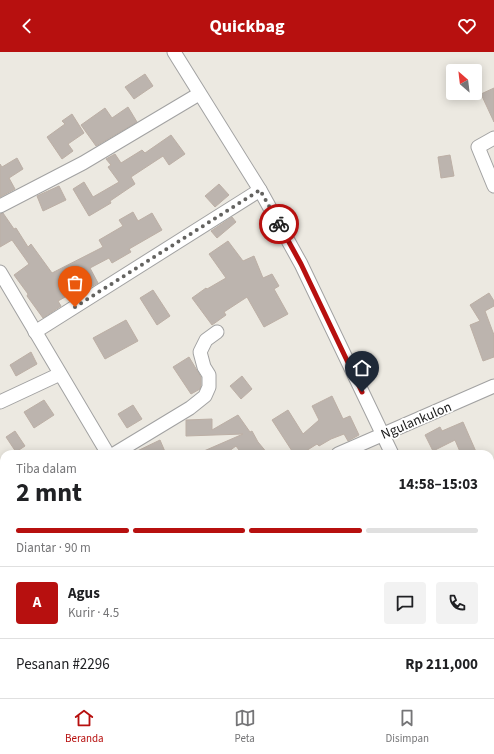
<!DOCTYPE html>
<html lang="id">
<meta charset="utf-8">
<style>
body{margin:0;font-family:"Source Sans 3",sans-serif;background:#f2f2f2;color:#202124;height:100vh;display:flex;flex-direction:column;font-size:15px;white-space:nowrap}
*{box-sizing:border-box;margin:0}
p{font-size:13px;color:#757577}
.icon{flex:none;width:22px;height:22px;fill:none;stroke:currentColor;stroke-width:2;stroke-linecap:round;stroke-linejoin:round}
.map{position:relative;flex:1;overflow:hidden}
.side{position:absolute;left:0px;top:398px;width:494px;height:248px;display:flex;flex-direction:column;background:#fff;border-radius:12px 12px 0 0;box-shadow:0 2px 10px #0003}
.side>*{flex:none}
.needle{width:26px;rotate:332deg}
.controls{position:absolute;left:446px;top:12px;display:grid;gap:8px}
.controls a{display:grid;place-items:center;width:36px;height:36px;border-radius:4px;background:#fff;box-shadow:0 2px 10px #0003;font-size:20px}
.pin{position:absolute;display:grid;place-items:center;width:34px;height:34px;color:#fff;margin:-41px -17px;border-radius:50% 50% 50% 0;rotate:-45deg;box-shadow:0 0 4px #0007}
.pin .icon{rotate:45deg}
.courier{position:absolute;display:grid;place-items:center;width:40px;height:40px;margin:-20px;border:3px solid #b7100f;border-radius:50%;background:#fff;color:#222;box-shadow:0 1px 5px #0007}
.summary em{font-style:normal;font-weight:700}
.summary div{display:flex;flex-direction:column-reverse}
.summary{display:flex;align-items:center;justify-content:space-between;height:68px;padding:0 16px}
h1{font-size:26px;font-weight:700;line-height:30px}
.bar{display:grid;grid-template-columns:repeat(4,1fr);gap:6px 4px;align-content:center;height:48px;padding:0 16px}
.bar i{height:5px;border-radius:3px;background:#e0e0e0}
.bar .selected{background:#b7100f}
.bar p{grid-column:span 4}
.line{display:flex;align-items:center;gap:10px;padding:0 16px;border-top:1px solid #e0e0e0}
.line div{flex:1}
.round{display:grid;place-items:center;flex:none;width:42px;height:42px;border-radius:4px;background:#f2f2f2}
header{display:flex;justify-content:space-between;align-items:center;height:52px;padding:0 16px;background:#b7100f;color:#fff;font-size:18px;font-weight:700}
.dock{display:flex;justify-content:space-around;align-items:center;height:56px;border-top:1px solid #e0e0e0;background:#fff;font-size:11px;color:#757577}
.dock a{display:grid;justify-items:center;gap:2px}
.dock .selected{color:#b7100f}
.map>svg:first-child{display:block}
</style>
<header><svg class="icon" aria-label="back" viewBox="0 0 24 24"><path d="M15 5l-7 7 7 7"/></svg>Quickbag<svg class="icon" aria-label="heart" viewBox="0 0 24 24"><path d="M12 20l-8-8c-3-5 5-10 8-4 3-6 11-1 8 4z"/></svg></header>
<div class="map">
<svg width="494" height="646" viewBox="0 0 494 646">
<rect width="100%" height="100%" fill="#ece9e1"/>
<g fill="#bcb4ae" stroke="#bcafa5">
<path d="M 145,22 L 153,34 L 134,47 L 125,35 Z"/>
<path d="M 494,36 L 494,70 L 481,42 Z"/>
<path d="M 128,55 L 137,70 L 96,94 L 81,73 L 105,56 L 112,66 Z"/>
<path d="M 72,62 L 84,81 L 68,92 L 73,99 L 62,107 L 47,85 L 65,72 L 62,69 Z"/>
<path d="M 171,83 L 185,102 L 169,113 L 163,104 L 131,125 L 135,132 L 110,149 L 111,151 L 89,164 L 73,137 L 84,130 L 93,145 L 119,130 L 108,115 L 111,113 L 106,107 L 115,102 L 121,111 L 142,98 L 145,101 Z"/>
<path d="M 450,103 L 454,124 L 441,126 L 438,105 Z"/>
<path d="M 17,106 L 23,117 L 9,126 L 15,137 L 0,145 L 0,112 L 2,115 Z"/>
<path d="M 219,132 L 229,143 L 215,155 L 205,144 Z"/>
<path d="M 59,134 L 66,148 L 43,159 L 37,144 Z"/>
<path d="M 133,160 L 138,169 L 152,161 L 162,178 L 129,197 L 131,200 L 112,211 L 109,206 L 90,216 L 98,231 L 87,237 L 85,234 L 58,249 L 61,254 L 43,266 L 27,244 L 28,242 L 14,223 L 29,212 L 12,188 L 0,195 L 0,162 L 3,161 L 14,177 L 16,176 L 28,195 L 31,192 L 52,221 L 103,195 L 99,188 L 123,174 L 119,168 Z"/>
<path d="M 232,165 L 236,170 L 217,186 L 211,179 Z"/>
<path d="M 228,189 L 243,209 L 254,204 L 263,226 L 272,222 L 279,234 L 274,237 L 288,262 L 264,275 L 247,245 L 224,260 L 226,263 L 212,273 L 192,246 L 206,236 L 207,237 L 226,226 L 209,202 Z"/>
<path d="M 153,238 L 170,264 L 157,273 L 140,246 Z"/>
<path d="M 489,241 L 494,249 L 494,254 L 485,259 L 494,283 L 494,305 L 483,309 L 470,273 L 480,269 L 470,253 Z"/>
<path d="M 126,268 L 138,289 L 105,307 L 93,286 Z"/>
<path d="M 31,300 L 37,312 L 16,324 L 10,313 Z"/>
<path d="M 189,305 L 201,325 L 201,333 L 200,337 L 191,342 L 173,315 Z"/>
<path d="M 242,324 L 252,337 L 241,347 L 230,334 Z"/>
<path d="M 332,344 L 343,367 L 350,364 L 359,383 L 348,389 L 344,382 L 331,387 L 319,394 L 317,392 L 301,402 L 294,402 L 272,368 L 288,358 L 303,382 L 319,368 L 312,354 Z"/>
<path d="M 44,348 L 54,363 L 34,376 L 24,360 Z"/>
<path d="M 133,353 L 142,367 L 127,376 L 118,362 Z"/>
<path d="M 238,363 L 250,380 L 252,379 L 258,390 L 268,402 L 242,402 L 236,394 L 225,402 L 197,402 L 243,382 L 186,384 L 186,368 L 212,367 L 212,378 Z"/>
<path d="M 463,370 L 477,402 L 461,402 L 455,388 L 433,399 L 425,383 L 440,375 L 442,379 Z"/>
<path d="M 15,379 L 25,394 L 16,400 L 6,385 Z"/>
<path d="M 160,388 L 166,402 L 131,402 Z"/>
</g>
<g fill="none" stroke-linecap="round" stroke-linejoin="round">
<defs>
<g id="street">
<path d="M 174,0 L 260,138 L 301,212 L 392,402"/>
<path d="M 494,86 L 478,95 L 494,134"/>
<path d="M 0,154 L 83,111 L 199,42"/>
<path d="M 0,220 L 108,402"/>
<path d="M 35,280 L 260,138"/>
<path d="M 0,350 L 60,322"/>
<path d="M 114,402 L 190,356 L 205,344 L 209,335 L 209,323 L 204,315 L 200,300 L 206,288 L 217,280"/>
<path d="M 338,402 L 494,334"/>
<path d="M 0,547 L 4,546"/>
<path d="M 149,642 L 151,646"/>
<path d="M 457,642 L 458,646"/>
<path d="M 338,646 L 345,642"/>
</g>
</defs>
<use href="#street" stroke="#a2a2a2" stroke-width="15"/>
<use href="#street" stroke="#fff" stroke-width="13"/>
</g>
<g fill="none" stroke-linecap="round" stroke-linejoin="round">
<path stroke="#646360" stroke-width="4" stroke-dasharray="0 7.2" d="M 75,255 L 260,138 L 279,172"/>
<path stroke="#b7100f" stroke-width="5" d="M 279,172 L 301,212 L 362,340"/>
</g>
<g text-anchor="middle" stroke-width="3.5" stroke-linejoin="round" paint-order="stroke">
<g font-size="14" fill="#1b1b1b" stroke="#fff">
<text transform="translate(416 368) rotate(-23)" y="5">Ngulankulon</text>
</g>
</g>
</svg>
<div class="controls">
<a><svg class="needle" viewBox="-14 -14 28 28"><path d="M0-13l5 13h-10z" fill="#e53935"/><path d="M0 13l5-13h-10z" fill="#757577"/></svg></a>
</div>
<div class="pin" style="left:75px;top:255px;background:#ea580c"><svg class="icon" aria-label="bag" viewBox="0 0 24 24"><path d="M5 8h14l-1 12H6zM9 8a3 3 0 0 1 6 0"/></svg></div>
<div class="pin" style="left:362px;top:340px;background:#1f2937"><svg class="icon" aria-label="home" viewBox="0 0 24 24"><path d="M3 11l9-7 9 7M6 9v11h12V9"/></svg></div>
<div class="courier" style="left:279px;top:172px"><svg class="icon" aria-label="bike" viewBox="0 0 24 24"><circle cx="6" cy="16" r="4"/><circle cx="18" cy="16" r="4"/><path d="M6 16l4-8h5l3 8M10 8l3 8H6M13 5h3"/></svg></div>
<section class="side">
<div class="summary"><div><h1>2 mnt</h1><p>Tiba dalam</p></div><em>14:58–15:03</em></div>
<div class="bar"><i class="selected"></i><i class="selected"></i><i class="selected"></i><i></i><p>Diantar · 90 m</p></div>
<div class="line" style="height:72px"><b class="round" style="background:#b7100f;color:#fff">A</b><div><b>Agus</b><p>Kurir · 4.5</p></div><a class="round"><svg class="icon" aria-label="chat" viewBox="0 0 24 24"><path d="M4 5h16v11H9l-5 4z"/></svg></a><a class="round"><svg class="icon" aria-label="phone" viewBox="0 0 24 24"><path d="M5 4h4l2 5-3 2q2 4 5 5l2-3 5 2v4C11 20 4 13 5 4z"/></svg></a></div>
<div class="line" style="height:52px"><div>Pesanan #2296</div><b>Rp 211,000</b></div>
</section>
</div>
<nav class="dock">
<a class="selected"><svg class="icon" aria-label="home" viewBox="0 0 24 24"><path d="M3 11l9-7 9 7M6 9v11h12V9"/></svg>Beranda</a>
<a><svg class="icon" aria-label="map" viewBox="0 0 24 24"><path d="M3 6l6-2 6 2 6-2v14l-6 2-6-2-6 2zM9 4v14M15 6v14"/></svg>Peta</a>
<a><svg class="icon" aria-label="saved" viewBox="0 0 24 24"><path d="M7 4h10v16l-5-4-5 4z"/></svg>Disimpan</a>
</nav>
